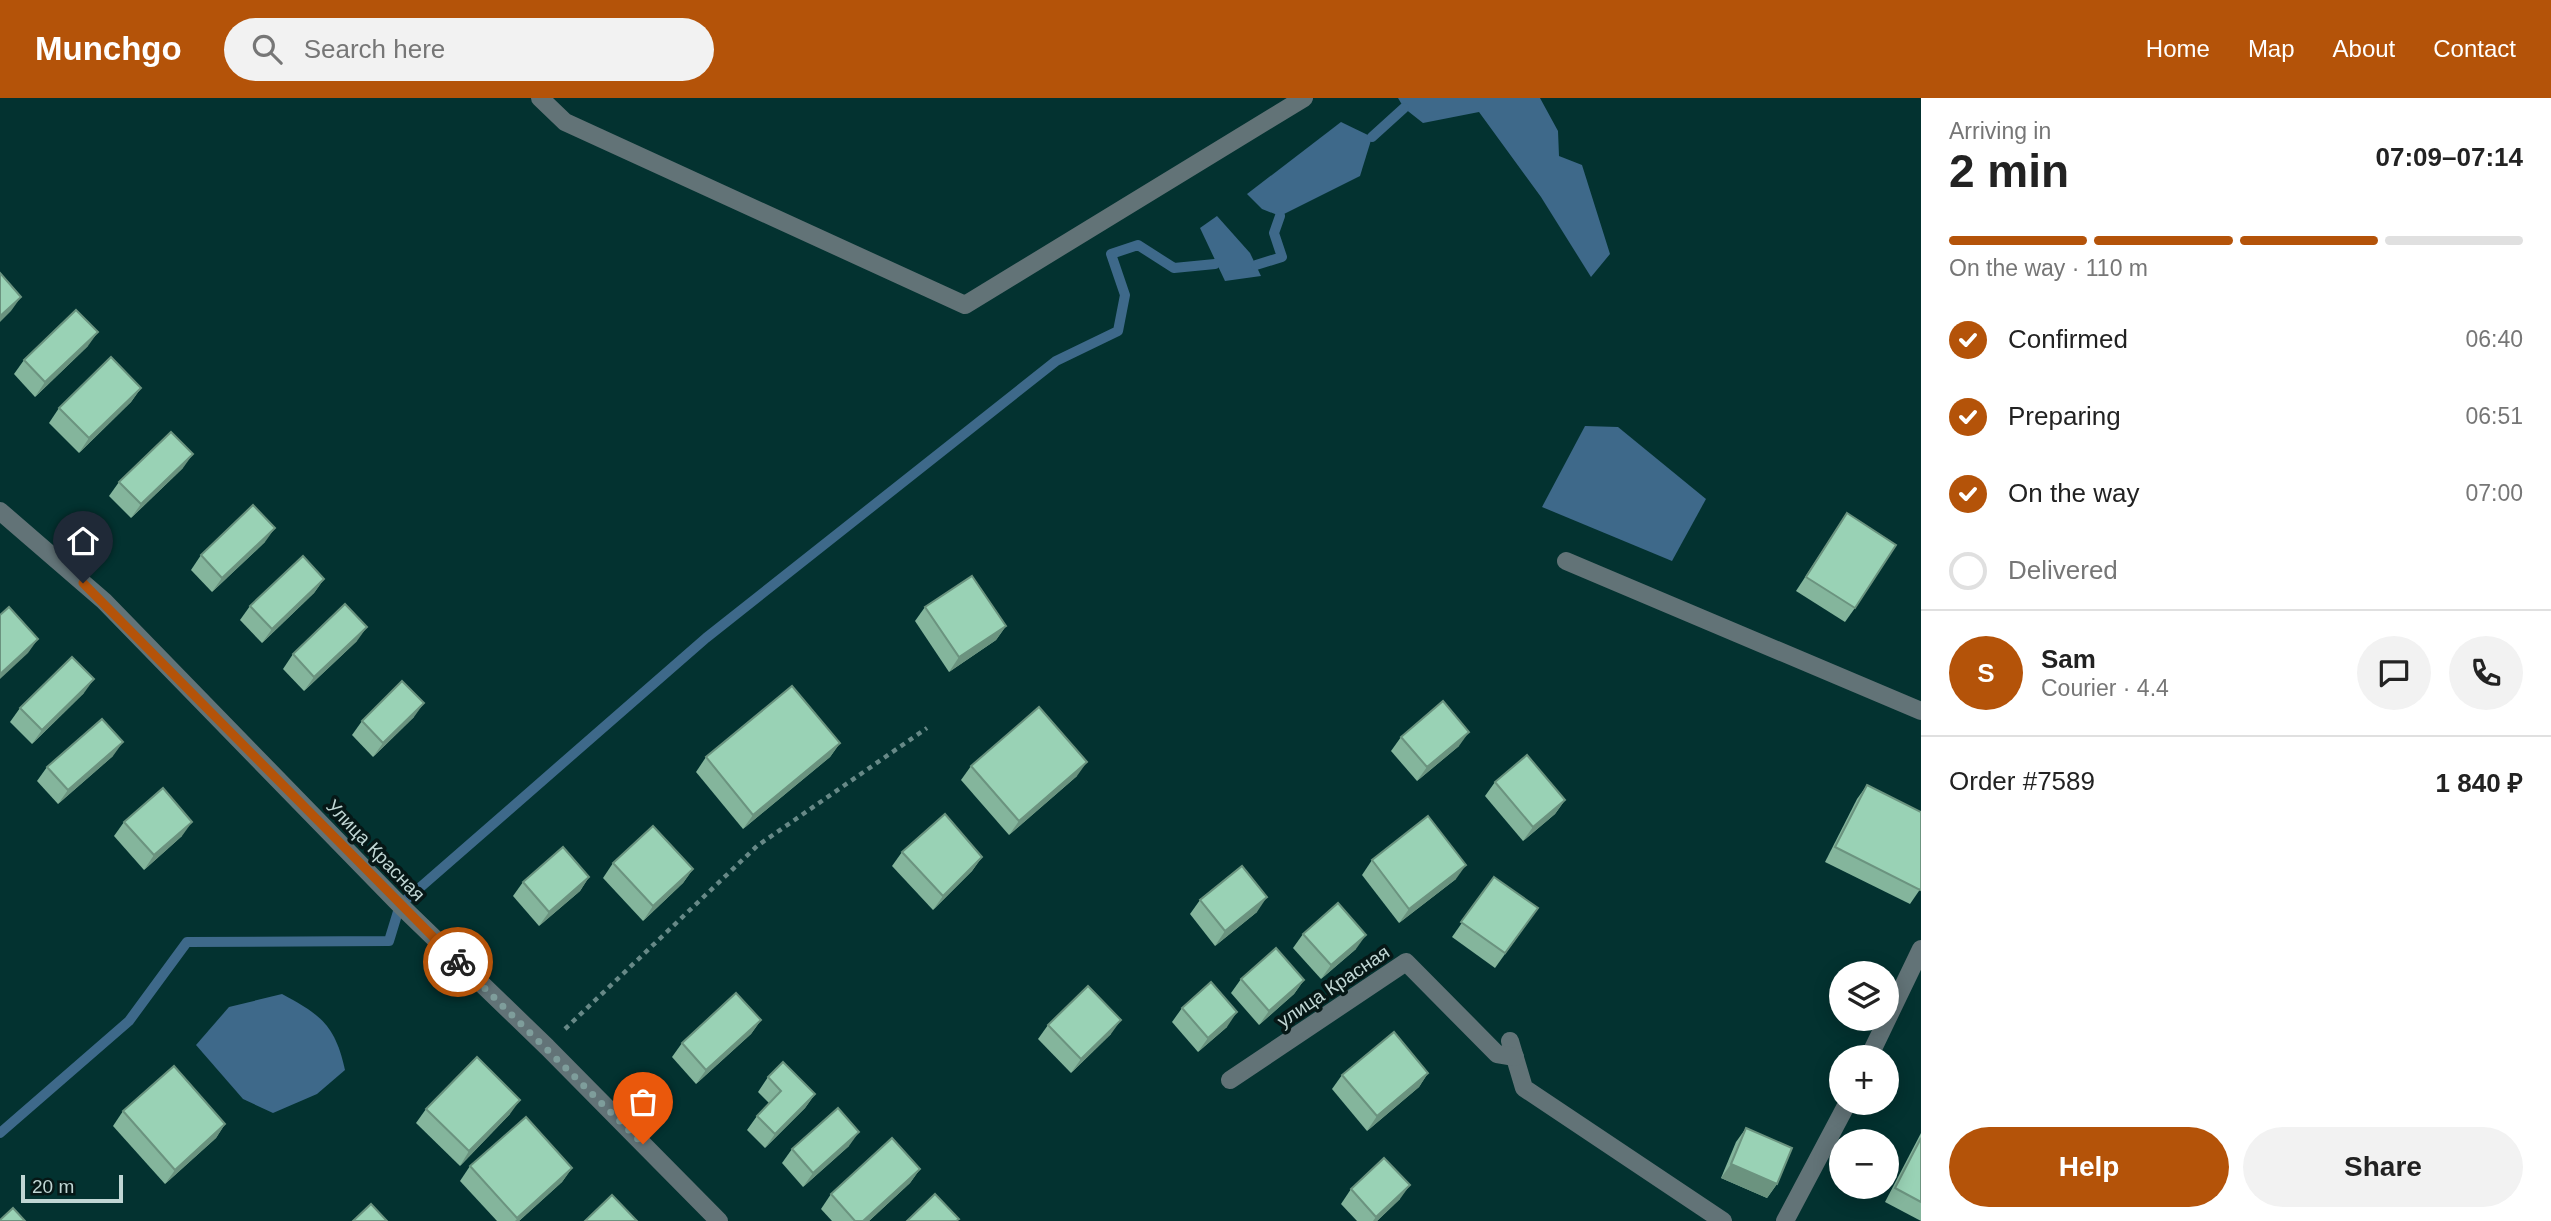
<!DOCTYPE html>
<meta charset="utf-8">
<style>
body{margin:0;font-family:Helvetica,sans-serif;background:#f2f2f2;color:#222;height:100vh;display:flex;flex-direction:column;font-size:26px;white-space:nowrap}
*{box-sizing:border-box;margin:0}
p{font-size:23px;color:#767676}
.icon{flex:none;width:38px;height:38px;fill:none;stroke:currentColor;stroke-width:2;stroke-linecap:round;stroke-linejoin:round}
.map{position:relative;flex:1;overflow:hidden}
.panel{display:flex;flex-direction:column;background:#fff;width:630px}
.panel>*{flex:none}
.tools{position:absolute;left:1829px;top:863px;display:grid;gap:14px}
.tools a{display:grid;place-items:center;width:70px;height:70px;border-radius:50%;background:#fff;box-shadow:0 4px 18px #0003;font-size:35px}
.scale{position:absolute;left:21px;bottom:18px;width:102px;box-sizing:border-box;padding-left:7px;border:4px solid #c0d6d4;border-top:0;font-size:19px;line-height:24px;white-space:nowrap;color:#c0d6d4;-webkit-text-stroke:5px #061716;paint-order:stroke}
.pin{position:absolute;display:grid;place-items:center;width:60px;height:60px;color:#fff;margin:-72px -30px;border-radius:50% 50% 50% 0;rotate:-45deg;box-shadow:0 0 7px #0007}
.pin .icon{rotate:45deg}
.courier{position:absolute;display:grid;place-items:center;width:70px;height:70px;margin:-35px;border:5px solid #b45309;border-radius:50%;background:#fff;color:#222;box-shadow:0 2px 9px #0007}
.headline em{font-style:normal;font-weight:700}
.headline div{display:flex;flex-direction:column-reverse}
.headline{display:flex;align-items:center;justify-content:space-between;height:119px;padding:0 28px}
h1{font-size:46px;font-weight:700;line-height:52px}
.bar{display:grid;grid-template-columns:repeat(4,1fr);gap:10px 7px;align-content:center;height:84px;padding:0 28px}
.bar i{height:9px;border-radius:5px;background:#e0e0e0}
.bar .selected{background:#b45309}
.bar p{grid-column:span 4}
.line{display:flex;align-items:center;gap:18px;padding:0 28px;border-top:2px solid #e0e0e0}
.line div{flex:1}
.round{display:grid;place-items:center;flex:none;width:74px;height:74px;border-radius:37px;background:#f2f2f2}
ol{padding:0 28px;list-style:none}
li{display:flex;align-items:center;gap:21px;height:77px}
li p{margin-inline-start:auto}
li .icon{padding:7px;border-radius:50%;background:#b45309;color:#fff;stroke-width:4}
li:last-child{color:#767676}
li i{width:38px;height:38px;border:4px solid #e0e0e0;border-radius:50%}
.action{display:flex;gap:14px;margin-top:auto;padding:14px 28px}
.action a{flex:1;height:80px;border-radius:42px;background:#b45309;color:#fff;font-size:28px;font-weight:700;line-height:80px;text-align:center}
.action a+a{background:#f2f2f2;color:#222}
header{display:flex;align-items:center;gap:42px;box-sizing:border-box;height:98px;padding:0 35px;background:#b45309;color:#fff}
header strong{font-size:33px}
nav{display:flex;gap:38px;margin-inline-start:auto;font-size:24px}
.search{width:490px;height:63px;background:#f2f2f2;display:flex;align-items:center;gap:18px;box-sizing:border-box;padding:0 24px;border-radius:38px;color:#767676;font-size:26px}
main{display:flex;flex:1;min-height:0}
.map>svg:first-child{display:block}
</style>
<header>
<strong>Munchgo</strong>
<div class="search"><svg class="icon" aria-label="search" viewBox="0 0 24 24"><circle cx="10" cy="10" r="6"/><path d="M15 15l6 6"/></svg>Search here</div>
<nav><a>Home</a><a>Map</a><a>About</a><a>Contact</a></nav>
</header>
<main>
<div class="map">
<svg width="1921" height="1123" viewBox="0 0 1921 1123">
<rect width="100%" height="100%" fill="#033230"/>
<g fill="#3e698a">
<path d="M 1398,0 L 1540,0 L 1558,33 L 1559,58 L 1582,67 L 1610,156 L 1591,179 L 1541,99 L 1479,14 L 1423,25 L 1404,10 Z"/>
<path d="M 1341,24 L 1372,39 L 1360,78 L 1280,118 L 1262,111 L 1247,96 Z"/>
<path d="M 1217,118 L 1250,155 L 1261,178 L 1225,183 L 1200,130 Z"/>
<path d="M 1585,328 L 1618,329 L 1706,401 L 1672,463 L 1542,409 Z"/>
<path d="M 282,896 C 321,917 335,927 345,972 L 317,996 L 273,1015 L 243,1001 L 196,947 L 229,909 Z"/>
</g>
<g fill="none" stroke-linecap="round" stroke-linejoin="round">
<g stroke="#3e698a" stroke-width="10">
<path d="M 1372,39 L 1404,10"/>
<path d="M 1256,167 L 1282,159 L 1274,135 L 1280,118"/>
<path d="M 0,1035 L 129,923 L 187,844 L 389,843 L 400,807 L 706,540 L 1056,263 L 1118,233 L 1125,197 L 1111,156 L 1138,147 L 1174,170 L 1215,166"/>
</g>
<path stroke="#678987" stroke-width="4.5" stroke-dasharray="5 5" stroke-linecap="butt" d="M 565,931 L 757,748 L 927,630"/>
<g stroke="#627377" stroke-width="18">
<path d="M 540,0 L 565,24 L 965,207 L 1304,0"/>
<path d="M 0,413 L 104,503 L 400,807 L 547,949 L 719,1123"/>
<path d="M 1566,463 L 1921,613"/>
<path d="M 1510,943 L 1524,990 L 1723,1123"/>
<path d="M 1869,959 L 1921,851"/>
<path d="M 1230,982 L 1406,864 L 1497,956 L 1515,959"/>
<path d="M 1785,1123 L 1848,1004"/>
</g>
</g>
<g fill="#84b59c">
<path d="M 88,248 L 35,299 L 14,276 L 24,262 Z"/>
<path d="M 141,290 L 131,304 L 79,355 L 49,325 L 59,310 Z"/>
<path d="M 183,370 L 131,420 L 109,398 L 119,384 Z"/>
<path d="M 1847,415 L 1855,510 L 1845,524 L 1796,493 Z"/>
<path d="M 265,444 L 212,494 L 191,472 L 201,457 Z"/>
<path d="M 324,481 L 314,495 L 262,545 L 240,522 L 250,508 Z"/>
<path d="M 925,509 L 1006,528 L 996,542 L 949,574 L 915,523 Z"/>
<path d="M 357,543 L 304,593 L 283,571 L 293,556 Z"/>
<path d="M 84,595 L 32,646 L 10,624 L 20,610 Z"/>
<path d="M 414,619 L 373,659 L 352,637 L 362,623 Z"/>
<path d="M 1401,639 L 1459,648 L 1417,683 L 1391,653 Z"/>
<path d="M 840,645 L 830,659 L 743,731 L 696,674 L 706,659 Z"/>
<path d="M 113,658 L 58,706 L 37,683 L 47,669 Z"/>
<path d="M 971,668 L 1077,678 L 1009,737 L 961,682 Z"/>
<path d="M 1495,684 L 1565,702 L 1555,716 L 1523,743 L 1485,698 Z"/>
<path d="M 1867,687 L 1921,790 L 1910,806 L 1825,764 L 1857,701 Z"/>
<path d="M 124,724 L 182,738 L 144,772 L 114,738 Z"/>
<path d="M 902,754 L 982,759 L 972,773 L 933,812 L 892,768 Z"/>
<path d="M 1372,762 L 1456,781 L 1399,825 L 1362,777 Z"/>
<path d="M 613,765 L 693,771 L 683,785 L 643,823 L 603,780 Z"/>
<path d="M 589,779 L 580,793 L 539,828 L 513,798 L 523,784 Z"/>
<path d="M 1494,779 L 1538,810 L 1495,870 L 1452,839 Z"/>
<path d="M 1200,802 L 1257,814 L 1215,848 L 1190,816 Z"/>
<path d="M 1303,836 L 1356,851 L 1321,881 L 1293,850 Z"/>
<path d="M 1241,881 L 1304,882 L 1294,896 L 1259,927 L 1231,895 Z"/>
<path d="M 1182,910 L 1227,929 L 1198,954 L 1172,924 Z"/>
<path d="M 761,922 L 751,936 L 696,986 L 672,959 L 682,945 Z"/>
<path d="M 1048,927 L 1111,936 L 1071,975 L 1038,941 Z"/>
<path d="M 1428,975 L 1419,989 L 1367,1033 L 1332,991 L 1342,977 Z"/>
<path d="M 768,979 L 815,996 L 805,1010 L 765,1050 L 747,1032 L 757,1018 L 769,1005 L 758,994 Z"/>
<path d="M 426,1011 L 510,1016 L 460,1068 L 416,1025 Z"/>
<path d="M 123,1013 L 225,1026 L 216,1040 L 165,1086 L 113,1028 Z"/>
<path d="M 1746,1030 L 1777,1086 L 1767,1100 L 1721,1080 L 1736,1044 Z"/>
<path d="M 1921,1035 L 1921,1123 L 1885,1104 Z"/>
<path d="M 849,1048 L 803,1089 L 782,1065 L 792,1051 Z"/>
<path d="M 470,1068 L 572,1070 L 562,1084 L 519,1123 L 497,1123 L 460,1083 Z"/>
<path d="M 920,1071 L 910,1085 L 869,1123 L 832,1123 L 821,1111 L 831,1096 Z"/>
<path d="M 1351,1091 L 1400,1101 L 1377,1123 L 1357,1123 L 1341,1106 Z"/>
</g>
<g fill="#6b937f">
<path d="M 21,199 L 11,213 L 0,224 L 0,218 Z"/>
<path d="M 98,234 L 88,248 L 35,299 L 45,284 Z"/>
<path d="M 141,290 L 131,304 L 79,355 L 89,340 Z"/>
<path d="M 193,356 L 183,370 L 131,420 L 141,406 Z"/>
<path d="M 275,430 L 265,444 L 212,494 L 222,480 Z"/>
<path d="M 324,481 L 314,495 L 262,545 L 272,531 Z"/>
<path d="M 1006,528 L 996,542 L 949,574 L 959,559 Z"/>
<path d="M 367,529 L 357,543 L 304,593 L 314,579 Z"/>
<path d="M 38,541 L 28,555 L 0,581 L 0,576 Z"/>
<path d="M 94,581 L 84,595 L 32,646 L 42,632 Z"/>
<path d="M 424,605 L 414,619 L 373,659 L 383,645 Z"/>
<path d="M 1469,634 L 1459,648 L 1417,683 L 1427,669 Z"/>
<path d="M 123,644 L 113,658 L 58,706 L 68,692 Z"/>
<path d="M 840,645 L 830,659 L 743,731 L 753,717 Z"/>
<path d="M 1087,664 L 1077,678 L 1009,737 L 1019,723 Z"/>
<path d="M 1565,702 L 1555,716 L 1523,743 L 1533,729 Z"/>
<path d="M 192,724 L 182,738 L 144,772 L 154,757 Z"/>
<path d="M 982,759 L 972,773 L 933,812 L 943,798 Z"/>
<path d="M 1466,767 L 1456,781 L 1399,825 L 1409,811 Z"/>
<path d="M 693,771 L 683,785 L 643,823 L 653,808 Z"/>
<path d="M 589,779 L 580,793 L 539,828 L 549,814 Z"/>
<path d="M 1267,799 L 1257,814 L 1215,848 L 1225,833 Z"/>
<path d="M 1366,837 L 1356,851 L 1321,881 L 1331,867 Z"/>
<path d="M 1304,882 L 1294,896 L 1259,927 L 1269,913 Z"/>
<path d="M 1237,914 L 1227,929 L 1198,954 L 1208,940 Z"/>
<path d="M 761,922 L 751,936 L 696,986 L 706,972 Z"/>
<path d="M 1121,922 L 1111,936 L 1071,975 L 1081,961 Z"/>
<path d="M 1428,975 L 1419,989 L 1367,1033 L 1377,1018 Z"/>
<path d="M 815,996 L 805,1010 L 765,1050 L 775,1036 Z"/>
<path d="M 520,1002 L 510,1016 L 460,1068 L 469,1053 Z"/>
<path d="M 225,1026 L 216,1040 L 165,1086 L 175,1072 Z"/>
<path d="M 859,1034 L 849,1048 L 803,1089 L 813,1075 Z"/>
<path d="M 1731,1066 L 1777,1086 L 1767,1100 L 1721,1080 Z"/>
<path d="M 572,1070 L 562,1084 L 519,1123 L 515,1123 Z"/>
<path d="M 920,1071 L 910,1085 L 869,1123 L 863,1123 Z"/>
<path d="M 1410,1087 L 1400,1101 L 1377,1123 L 1373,1123 L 1376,1119 Z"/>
</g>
<g fill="#99d2b5" stroke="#6b937f" stroke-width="2">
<path d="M 0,175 L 21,199 L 0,218 Z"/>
<path d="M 76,212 L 98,234 L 45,284 L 24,262 Z"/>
<path d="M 111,259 L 141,290 L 89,340 L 59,310 Z"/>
<path d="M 171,334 L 193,356 L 141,406 L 119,384 Z"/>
<path d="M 253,407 L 275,430 L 222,480 L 201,457 Z"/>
<path d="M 1847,415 L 1896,447 L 1855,510 L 1806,479 Z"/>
<path d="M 303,458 L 324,481 L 272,531 L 250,508 Z"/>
<path d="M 972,478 L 1006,528 L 959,559 L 925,509 Z"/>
<path d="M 345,506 L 367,529 L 314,579 L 293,556 Z"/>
<path d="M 9,509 L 38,541 L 0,576 L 0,517 Z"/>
<path d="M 72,559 L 94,581 L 42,632 L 20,610 Z"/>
<path d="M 402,583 L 424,605 L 383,645 L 362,623 Z"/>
<path d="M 792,588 L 840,645 L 753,717 L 706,659 Z"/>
<path d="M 1443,603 L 1469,634 L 1427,669 L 1401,639 Z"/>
<path d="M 1039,609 L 1087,664 L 1019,723 L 971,668 Z"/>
<path d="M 102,621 L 123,644 L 68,692 L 47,669 Z"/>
<path d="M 1527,657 L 1565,702 L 1533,729 L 1495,684 Z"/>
<path d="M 1867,687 L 1921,714 L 1921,790 L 1920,792 L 1835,749 Z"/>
<path d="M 163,690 L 192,724 L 154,757 L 124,724 Z"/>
<path d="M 945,716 L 982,759 L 943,798 L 902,754 Z"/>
<path d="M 1428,718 L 1466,767 L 1409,811 L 1372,762 Z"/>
<path d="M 653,728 L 693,771 L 653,808 L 613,765 Z"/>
<path d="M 563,749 L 589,779 L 549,814 L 523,784 Z"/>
<path d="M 1242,768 L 1267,799 L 1225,833 L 1200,802 Z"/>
<path d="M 1494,779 L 1538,810 L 1505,855 L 1461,824 Z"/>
<path d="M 1338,805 L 1366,837 L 1331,867 L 1303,836 Z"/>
<path d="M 1276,850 L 1304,882 L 1269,913 L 1241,881 Z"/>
<path d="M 1211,884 L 1237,914 L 1208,940 L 1182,910 Z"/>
<path d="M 1088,888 L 1121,922 L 1081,961 L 1048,927 Z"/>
<path d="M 736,895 L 761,922 L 706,972 L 682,945 Z"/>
<path d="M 1394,934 L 1428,975 L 1377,1018 L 1342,977 Z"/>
<path d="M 477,959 L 520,1002 L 469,1053 L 426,1011 Z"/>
<path d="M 783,964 L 815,996 L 775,1036 L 757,1018 L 781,993 L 768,979 Z"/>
<path d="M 174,968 L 225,1026 L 175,1072 L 123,1013 Z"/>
<path d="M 838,1010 L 859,1034 L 813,1075 L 792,1051 Z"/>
<path d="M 526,1019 L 572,1070 L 517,1120 L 470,1068 Z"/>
<path d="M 1746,1030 L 1792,1050 L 1777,1086 L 1731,1066 Z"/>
<path d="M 892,1040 L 920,1071 L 863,1123 L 855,1123 L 831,1096 Z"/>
<path d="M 1921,1040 L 1921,1104 L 1895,1090 Z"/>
<path d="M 1384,1060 L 1410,1087 L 1376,1119 L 1351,1091 Z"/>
<path d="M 935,1096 L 959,1121 L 956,1123 L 907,1123 Z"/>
<path d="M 612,1097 L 637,1123 L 585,1123 Z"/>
<path d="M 371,1106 L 387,1123 L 353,1123 Z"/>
<path d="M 13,1110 L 25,1123 L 0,1123 L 0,1122 Z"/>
</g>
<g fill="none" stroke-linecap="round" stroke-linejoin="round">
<path stroke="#7e9d9b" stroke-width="7" stroke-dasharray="0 12.6" d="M 458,864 L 643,1046"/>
<path stroke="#b45309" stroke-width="9" d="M 83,485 L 458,864"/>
</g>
<g text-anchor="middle" stroke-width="7" stroke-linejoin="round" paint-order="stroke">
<g font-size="19" fill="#c0d6d4" stroke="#061716">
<text transform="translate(376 752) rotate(46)" y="7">Улица Красная</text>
<text transform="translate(1333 888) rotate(-34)" y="7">улица Красная</text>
</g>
</g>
</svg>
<div class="tools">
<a><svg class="icon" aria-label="layers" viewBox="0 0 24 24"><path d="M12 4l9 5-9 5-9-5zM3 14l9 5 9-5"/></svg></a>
<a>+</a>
<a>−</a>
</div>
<div class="scale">20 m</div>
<div class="pin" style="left:643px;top:1046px;background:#ea580c"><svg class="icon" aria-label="bag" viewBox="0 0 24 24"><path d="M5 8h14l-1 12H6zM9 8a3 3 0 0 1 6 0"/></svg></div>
<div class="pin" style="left:83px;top:485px;background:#1f2937"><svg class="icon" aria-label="home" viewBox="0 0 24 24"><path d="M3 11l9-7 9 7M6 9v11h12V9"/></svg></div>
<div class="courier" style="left:458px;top:864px"><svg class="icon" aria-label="bike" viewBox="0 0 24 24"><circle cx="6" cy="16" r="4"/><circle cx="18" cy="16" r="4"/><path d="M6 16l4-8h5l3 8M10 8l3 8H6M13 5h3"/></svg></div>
</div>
<section class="panel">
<div class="headline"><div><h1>2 min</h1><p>Arriving in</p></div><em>07:09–07:14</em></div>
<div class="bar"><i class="selected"></i><i class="selected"></i><i class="selected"></i><i></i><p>On the way · 110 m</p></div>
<ol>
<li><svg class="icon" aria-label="check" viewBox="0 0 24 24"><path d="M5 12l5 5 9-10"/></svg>Confirmed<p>06:40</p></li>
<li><svg class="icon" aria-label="check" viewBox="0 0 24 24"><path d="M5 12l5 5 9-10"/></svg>Preparing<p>06:51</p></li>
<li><svg class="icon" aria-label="check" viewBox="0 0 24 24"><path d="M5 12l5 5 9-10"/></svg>On the way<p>07:00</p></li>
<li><i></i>Delivered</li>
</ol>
<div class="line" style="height:126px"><b class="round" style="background:#b45309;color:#fff">S</b><div><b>Sam</b><p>Courier · 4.4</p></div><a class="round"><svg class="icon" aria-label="chat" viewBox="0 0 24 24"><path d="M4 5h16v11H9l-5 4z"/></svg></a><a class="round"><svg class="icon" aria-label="phone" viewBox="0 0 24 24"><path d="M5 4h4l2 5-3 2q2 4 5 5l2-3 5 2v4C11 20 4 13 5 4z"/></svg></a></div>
<div class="line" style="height:91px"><div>Order #7589</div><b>1 840 ₽</b></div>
<div class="action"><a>Help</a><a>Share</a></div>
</section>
</main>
